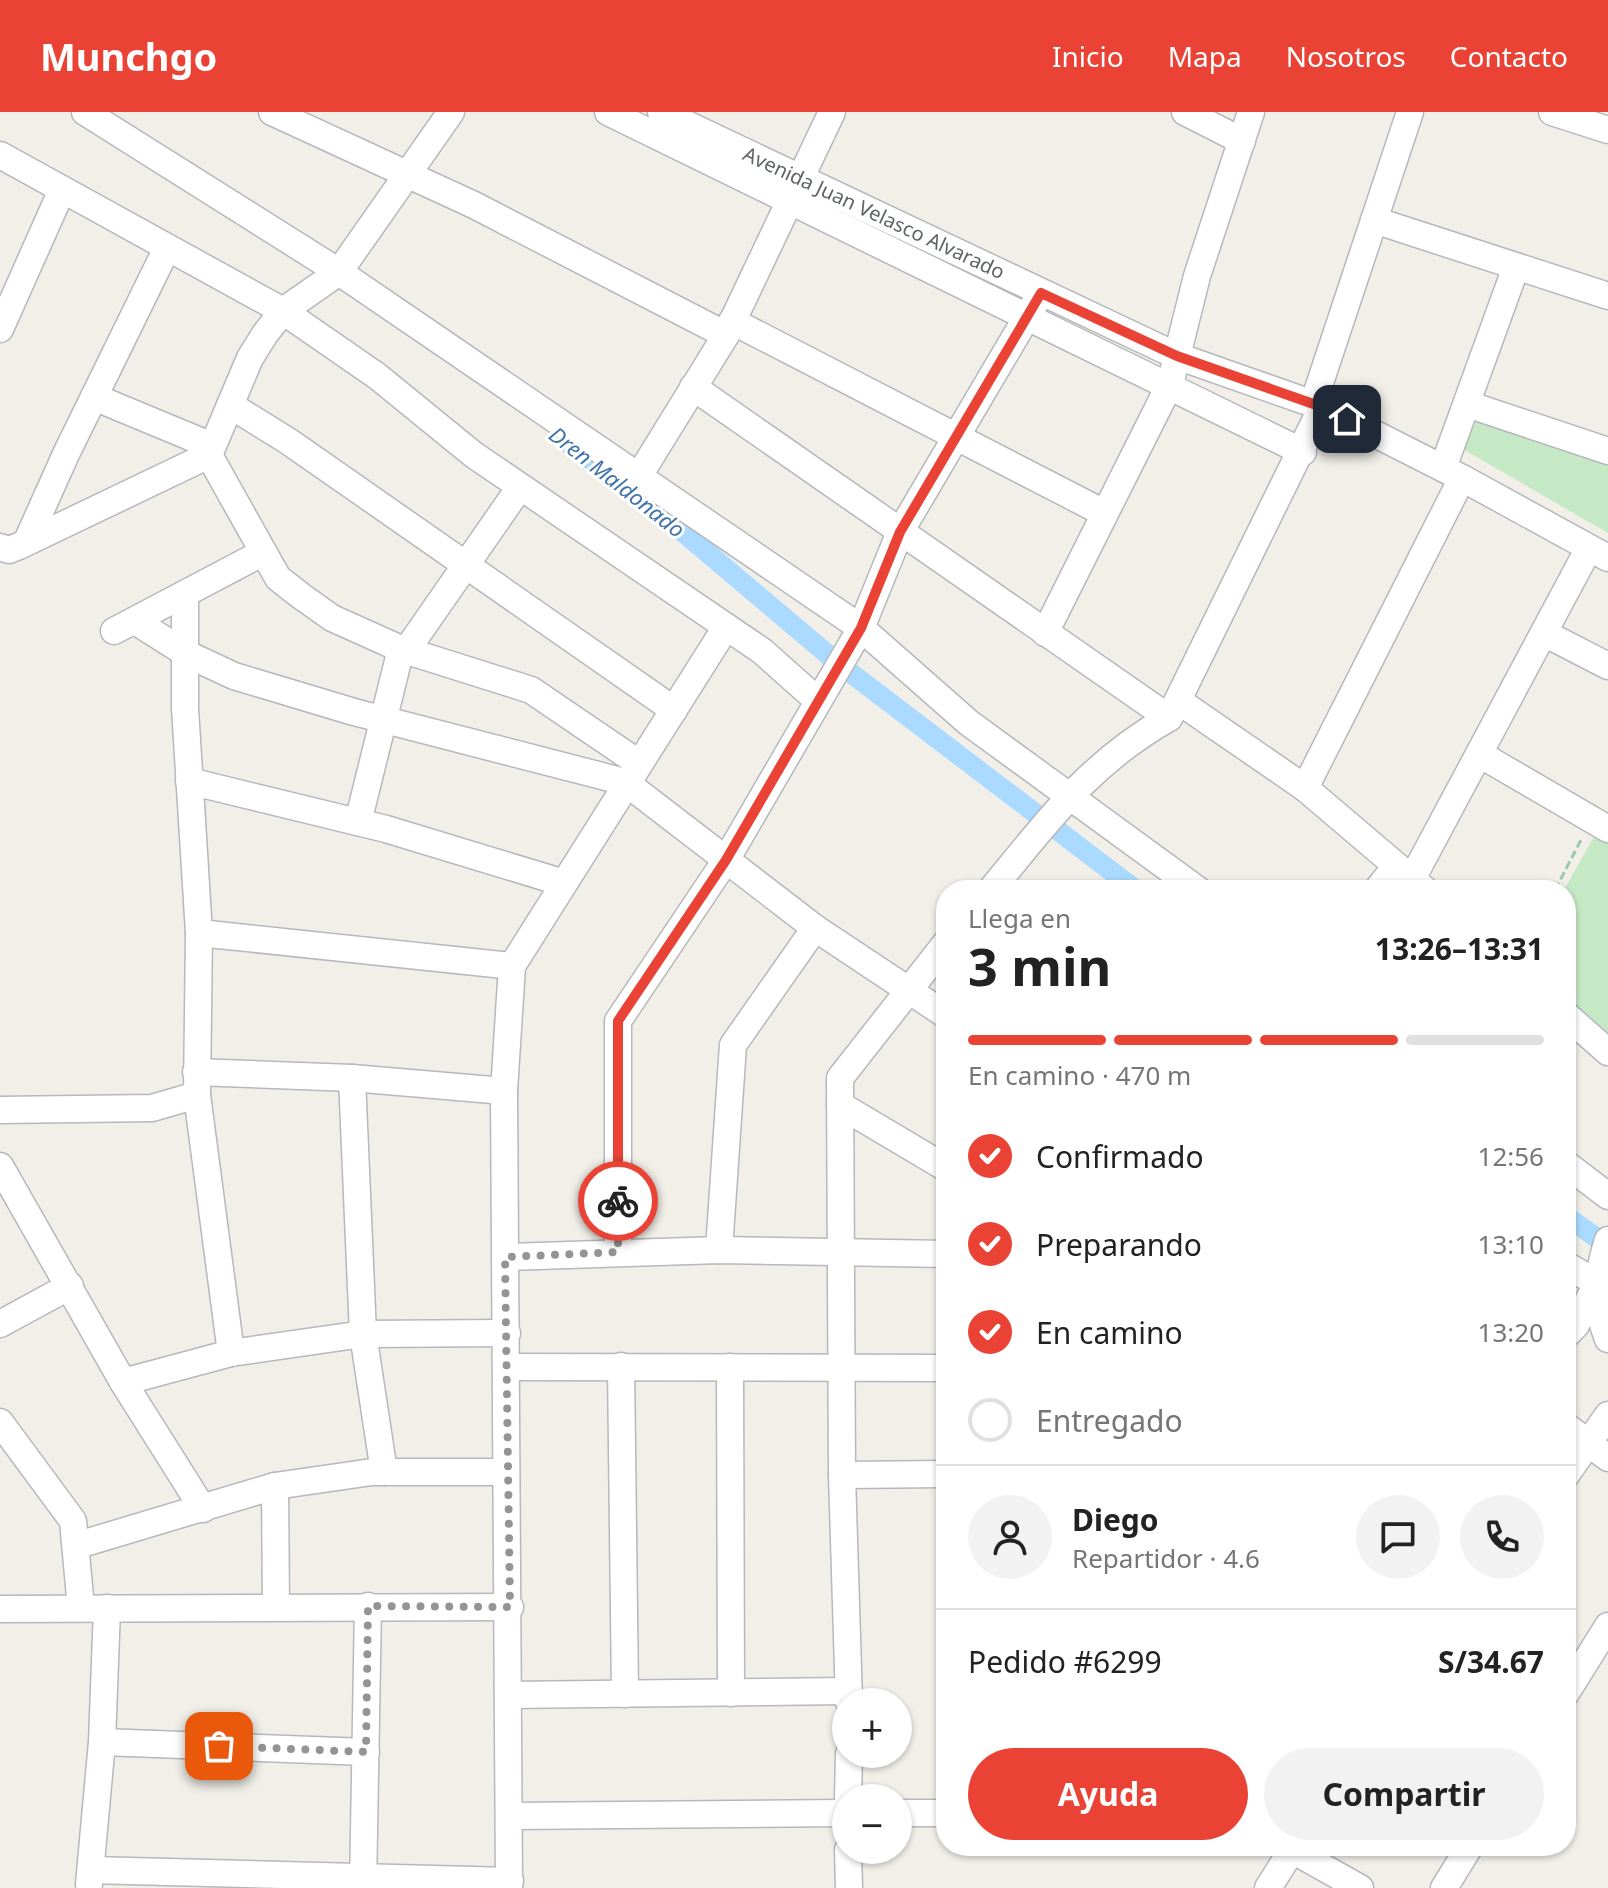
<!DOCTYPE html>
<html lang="es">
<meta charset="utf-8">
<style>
body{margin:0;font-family:"Noto Sans",sans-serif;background:#f2f2f2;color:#222;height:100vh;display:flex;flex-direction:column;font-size:30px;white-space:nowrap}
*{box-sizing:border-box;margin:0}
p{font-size:26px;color:#767676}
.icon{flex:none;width:44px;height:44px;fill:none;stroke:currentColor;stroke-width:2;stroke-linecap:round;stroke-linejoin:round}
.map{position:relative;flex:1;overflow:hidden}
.drawer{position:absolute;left:936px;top:768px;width:640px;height:976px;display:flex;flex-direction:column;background:#fff;border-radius:32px;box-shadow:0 2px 6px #0004}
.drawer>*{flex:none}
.fabs{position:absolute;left:832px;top:1576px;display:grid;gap:16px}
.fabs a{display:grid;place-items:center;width:80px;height:80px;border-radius:50%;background:#fff;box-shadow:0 2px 6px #0004;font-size:40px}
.pin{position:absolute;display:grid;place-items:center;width:68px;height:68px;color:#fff;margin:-34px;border-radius:16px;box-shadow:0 4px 12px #0006}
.courier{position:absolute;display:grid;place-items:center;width:80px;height:80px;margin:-40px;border:6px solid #ea4335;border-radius:50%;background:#fff;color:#222;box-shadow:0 2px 10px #0007}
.head em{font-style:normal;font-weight:700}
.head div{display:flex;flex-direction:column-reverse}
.head{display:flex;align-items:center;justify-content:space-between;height:136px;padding:0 32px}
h1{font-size:52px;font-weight:700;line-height:60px}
.bar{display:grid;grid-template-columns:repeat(4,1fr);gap:12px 8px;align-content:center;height:96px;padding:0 32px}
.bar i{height:10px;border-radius:6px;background:#e0e0e0}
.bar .active{background:#ea4335}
.bar p{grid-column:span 4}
.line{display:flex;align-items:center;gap:20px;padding:0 32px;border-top:2px solid #e0e0e0}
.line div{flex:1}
.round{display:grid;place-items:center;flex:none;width:84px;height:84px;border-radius:42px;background:#f2f2f2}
ol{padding:0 32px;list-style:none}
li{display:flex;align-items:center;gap:24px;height:88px}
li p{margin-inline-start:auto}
li .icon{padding:8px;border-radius:50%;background:#ea4335;color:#fff;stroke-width:4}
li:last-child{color:#767676}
li i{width:44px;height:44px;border:4px solid #e0e0e0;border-radius:50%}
.button{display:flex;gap:16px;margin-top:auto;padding:16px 32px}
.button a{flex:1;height:92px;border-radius:48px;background:#ea4335;color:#fff;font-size:32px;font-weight:700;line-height:92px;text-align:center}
.button a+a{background:#f2f2f2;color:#222}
header{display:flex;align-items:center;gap:48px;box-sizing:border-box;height:112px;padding:0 40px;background:#ea4335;color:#fff}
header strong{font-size:38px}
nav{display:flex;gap:44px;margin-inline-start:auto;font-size:28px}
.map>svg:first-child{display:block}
</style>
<header>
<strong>Munchgo</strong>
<nav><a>Inicio</a><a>Mapa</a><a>Nosotros</a><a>Contacto</a></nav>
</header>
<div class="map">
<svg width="1608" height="1776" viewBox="0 0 1608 1776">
<rect width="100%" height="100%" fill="#f1efe8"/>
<g fill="#c5e8c5">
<path d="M 1473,305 L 1608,349 L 1608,421 L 1461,336 Z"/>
<path d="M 1596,721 L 1608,728 L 1608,924 L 1566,891 L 1564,778 Z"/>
</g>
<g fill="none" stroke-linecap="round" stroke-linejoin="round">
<g stroke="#aadaff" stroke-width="20">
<path d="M 564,328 L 645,388 L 839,552 L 1136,778"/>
<path d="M 1566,1104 L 1608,1134"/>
</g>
<defs>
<g id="minor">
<path d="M 85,0 L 339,160 L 861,516 L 969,611 L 1198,778"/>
<path d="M 272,0 L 474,93 L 726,223"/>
<path d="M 608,0 L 1303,340"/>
<path d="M 661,0 L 1177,244 L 1322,295 L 1462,366 L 1608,446"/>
<path d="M 1185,0 L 1242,29"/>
<path d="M 1552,0 L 1608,18"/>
<path d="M 0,43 L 283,199 L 377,264 L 474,343 L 762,539 L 817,588"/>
<path d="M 1374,108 L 1608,184"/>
<path d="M 732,209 L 1104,401"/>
<path d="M 0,217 L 62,78"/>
<path d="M 693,275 L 1169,606"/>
<path d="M 94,285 L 212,334"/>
<path d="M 1313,292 L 1410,0"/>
<path d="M 1467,292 L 1608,339"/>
<path d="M 230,293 L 288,329 L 674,598"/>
<path d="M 209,343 L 278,466 L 301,484 L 332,506 L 401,537 L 531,578 L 637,650"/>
<path d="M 1443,356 L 1516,155"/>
<path d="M 637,367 L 726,223 L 832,0"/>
<path d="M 27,429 L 66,342 L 167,136"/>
<path d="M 0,435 L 9,438 L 19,434 L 209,343 L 250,246 L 265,222 L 283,199 L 339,160 L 451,0"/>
<path d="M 185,483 L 185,596 L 199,821 L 197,983 L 231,1241"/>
<path d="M 135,509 L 187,542 L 234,564 L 354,600 L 625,670 L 815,816 L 946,903"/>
<path d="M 114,519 L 262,441"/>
<path d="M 1045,521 L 1170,272 L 1197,164 L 1251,0"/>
<path d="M 1544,521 L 1608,554"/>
<path d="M 406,539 L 520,375"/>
<path d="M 1180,590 L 1305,676 L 1425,778"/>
<path d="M 1481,643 L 1608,717"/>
<path d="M 189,669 L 386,717 L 564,771"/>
<path d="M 1305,676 L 1462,366"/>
<path d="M 358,710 L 401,537"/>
<path d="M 1412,767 L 1589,436"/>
<path d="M 991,778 C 1048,709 1089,651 1169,606 L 1322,295"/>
<path d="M 1377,778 L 1396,754"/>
<path d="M 199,821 L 512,854"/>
<path d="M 1566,903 L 1608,940"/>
<path d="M 196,960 L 352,966 L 504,979"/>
<path d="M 352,966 L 363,1222 L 384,1360"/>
<path d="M 840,993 L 946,1056"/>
<path d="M 0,998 L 152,996 L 197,983"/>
<path d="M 1566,1052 L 1608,1084"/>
<path d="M 0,1054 L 123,1270 L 203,1397"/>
<path d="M 1608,1128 C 1597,1162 1594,1193 1608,1227"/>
<path d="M 719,1138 L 733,933 L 815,816"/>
<path d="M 618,1140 L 618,909 L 726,748 L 861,516 L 900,420 L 1041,181"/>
<path d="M 505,1145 L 719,1138 L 946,1142"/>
<path d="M 1566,1153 L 1597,1171 L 1576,1213 L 1566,1223"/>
<path d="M 0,1212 L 70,1174"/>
<path d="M 621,1254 L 625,1582"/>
<path d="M 507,1255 L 946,1256"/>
<path d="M 730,1255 L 731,1581"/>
<path d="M 123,1270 L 231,1241 L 363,1222 L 507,1221"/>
<path d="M 0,1310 L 73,1409 L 81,1496"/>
<path d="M 1566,1314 L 1608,1346"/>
<path d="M 842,1363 L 946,1362"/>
<path d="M 1566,1363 L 1608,1303"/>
<path d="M 275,1374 L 276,1495"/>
<path d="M 78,1433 L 275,1374 L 372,1360 L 506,1360"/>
<path d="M 0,1497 L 510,1495"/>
<path d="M 1566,1581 L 1608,1514"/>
<path d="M 509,1583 L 849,1579"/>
<path d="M 849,1590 L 842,1363 L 840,966 L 946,831"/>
<path d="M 102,1630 L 366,1640"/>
<path d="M 848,1686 L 849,1642"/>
<path d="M 898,1701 L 946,1701"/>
<path d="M 511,1704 L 846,1701"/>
<path d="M 1285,1734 L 1360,1776"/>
<path d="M 848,1738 L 849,1776"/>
<path d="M 91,1758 L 510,1769"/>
<path d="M 89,1772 L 102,1630 L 107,1496"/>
<path d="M 363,1776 L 368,1494"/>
<path d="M 509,1776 L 504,979 L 512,854 L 726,515"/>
<path d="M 1268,1776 L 1292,1738"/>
<path d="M 1444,1776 L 1470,1734"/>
</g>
</defs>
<use href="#minor" stroke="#b5b8bc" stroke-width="29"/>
<path stroke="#9cc7a9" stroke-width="3" stroke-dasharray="8 4" stroke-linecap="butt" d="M 1555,778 L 1581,728"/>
<use href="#minor" stroke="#fff" stroke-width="26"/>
</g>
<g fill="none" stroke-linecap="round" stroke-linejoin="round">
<path stroke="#929495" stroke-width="8" stroke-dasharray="0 14.4" d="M 219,1634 L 366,1640 L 368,1494 L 510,1495 L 505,1145 L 618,1140 L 618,1089"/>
<path stroke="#ea4335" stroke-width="10" d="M 618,1089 L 618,909 L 726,748 L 861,516 L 900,420 L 1041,181 L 1177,244 L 1322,295 L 1347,307"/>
</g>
<g text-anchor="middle" stroke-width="6" stroke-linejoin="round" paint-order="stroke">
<g font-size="20" fill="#5f6368" stroke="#fff">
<text transform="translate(874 101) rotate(25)" y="7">Avenida Juan Velasco Alvarado</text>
</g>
<g font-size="22" font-style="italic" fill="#4174aa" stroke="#fff">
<text transform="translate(617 370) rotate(38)" y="8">Dren Maldonado</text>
</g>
</g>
</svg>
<div class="fabs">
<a>+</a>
<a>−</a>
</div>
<div class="pin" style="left:219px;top:1634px;background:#ea580c"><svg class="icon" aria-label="bag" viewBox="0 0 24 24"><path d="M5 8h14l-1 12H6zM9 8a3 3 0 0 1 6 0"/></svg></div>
<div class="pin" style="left:1347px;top:307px;background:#1f2937"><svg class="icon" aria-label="home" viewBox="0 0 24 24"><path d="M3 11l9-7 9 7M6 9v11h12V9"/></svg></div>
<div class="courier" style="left:618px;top:1089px"><svg class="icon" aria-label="bike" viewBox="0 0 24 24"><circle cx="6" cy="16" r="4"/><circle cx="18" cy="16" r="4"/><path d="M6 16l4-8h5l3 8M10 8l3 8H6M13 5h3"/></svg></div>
<section class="drawer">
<div class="head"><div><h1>3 min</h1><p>Llega en</p></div><em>13:26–13:31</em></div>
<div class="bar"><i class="active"></i><i class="active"></i><i class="active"></i><i></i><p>En camino · 470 m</p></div>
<ol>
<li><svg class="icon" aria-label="check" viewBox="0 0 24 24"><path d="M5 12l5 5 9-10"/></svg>Confirmado<p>12:56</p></li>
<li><svg class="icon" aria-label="check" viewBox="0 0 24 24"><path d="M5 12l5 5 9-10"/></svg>Preparando<p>13:10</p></li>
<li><svg class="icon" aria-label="check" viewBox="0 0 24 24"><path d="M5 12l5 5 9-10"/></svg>En camino<p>13:20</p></li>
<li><i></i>Entregado</li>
</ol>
<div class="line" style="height:144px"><a class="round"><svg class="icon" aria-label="person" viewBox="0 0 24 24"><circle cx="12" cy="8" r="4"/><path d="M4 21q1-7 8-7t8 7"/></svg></a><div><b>Diego</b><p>Repartidor · 4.6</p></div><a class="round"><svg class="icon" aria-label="chat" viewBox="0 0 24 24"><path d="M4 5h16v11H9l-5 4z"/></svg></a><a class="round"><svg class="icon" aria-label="phone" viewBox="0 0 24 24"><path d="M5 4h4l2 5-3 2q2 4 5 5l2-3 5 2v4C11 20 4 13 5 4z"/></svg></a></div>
<div class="line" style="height:104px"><div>Pedido #6299</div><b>S/34.67</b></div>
<div class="button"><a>Ayuda</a><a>Compartir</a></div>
</section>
</div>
